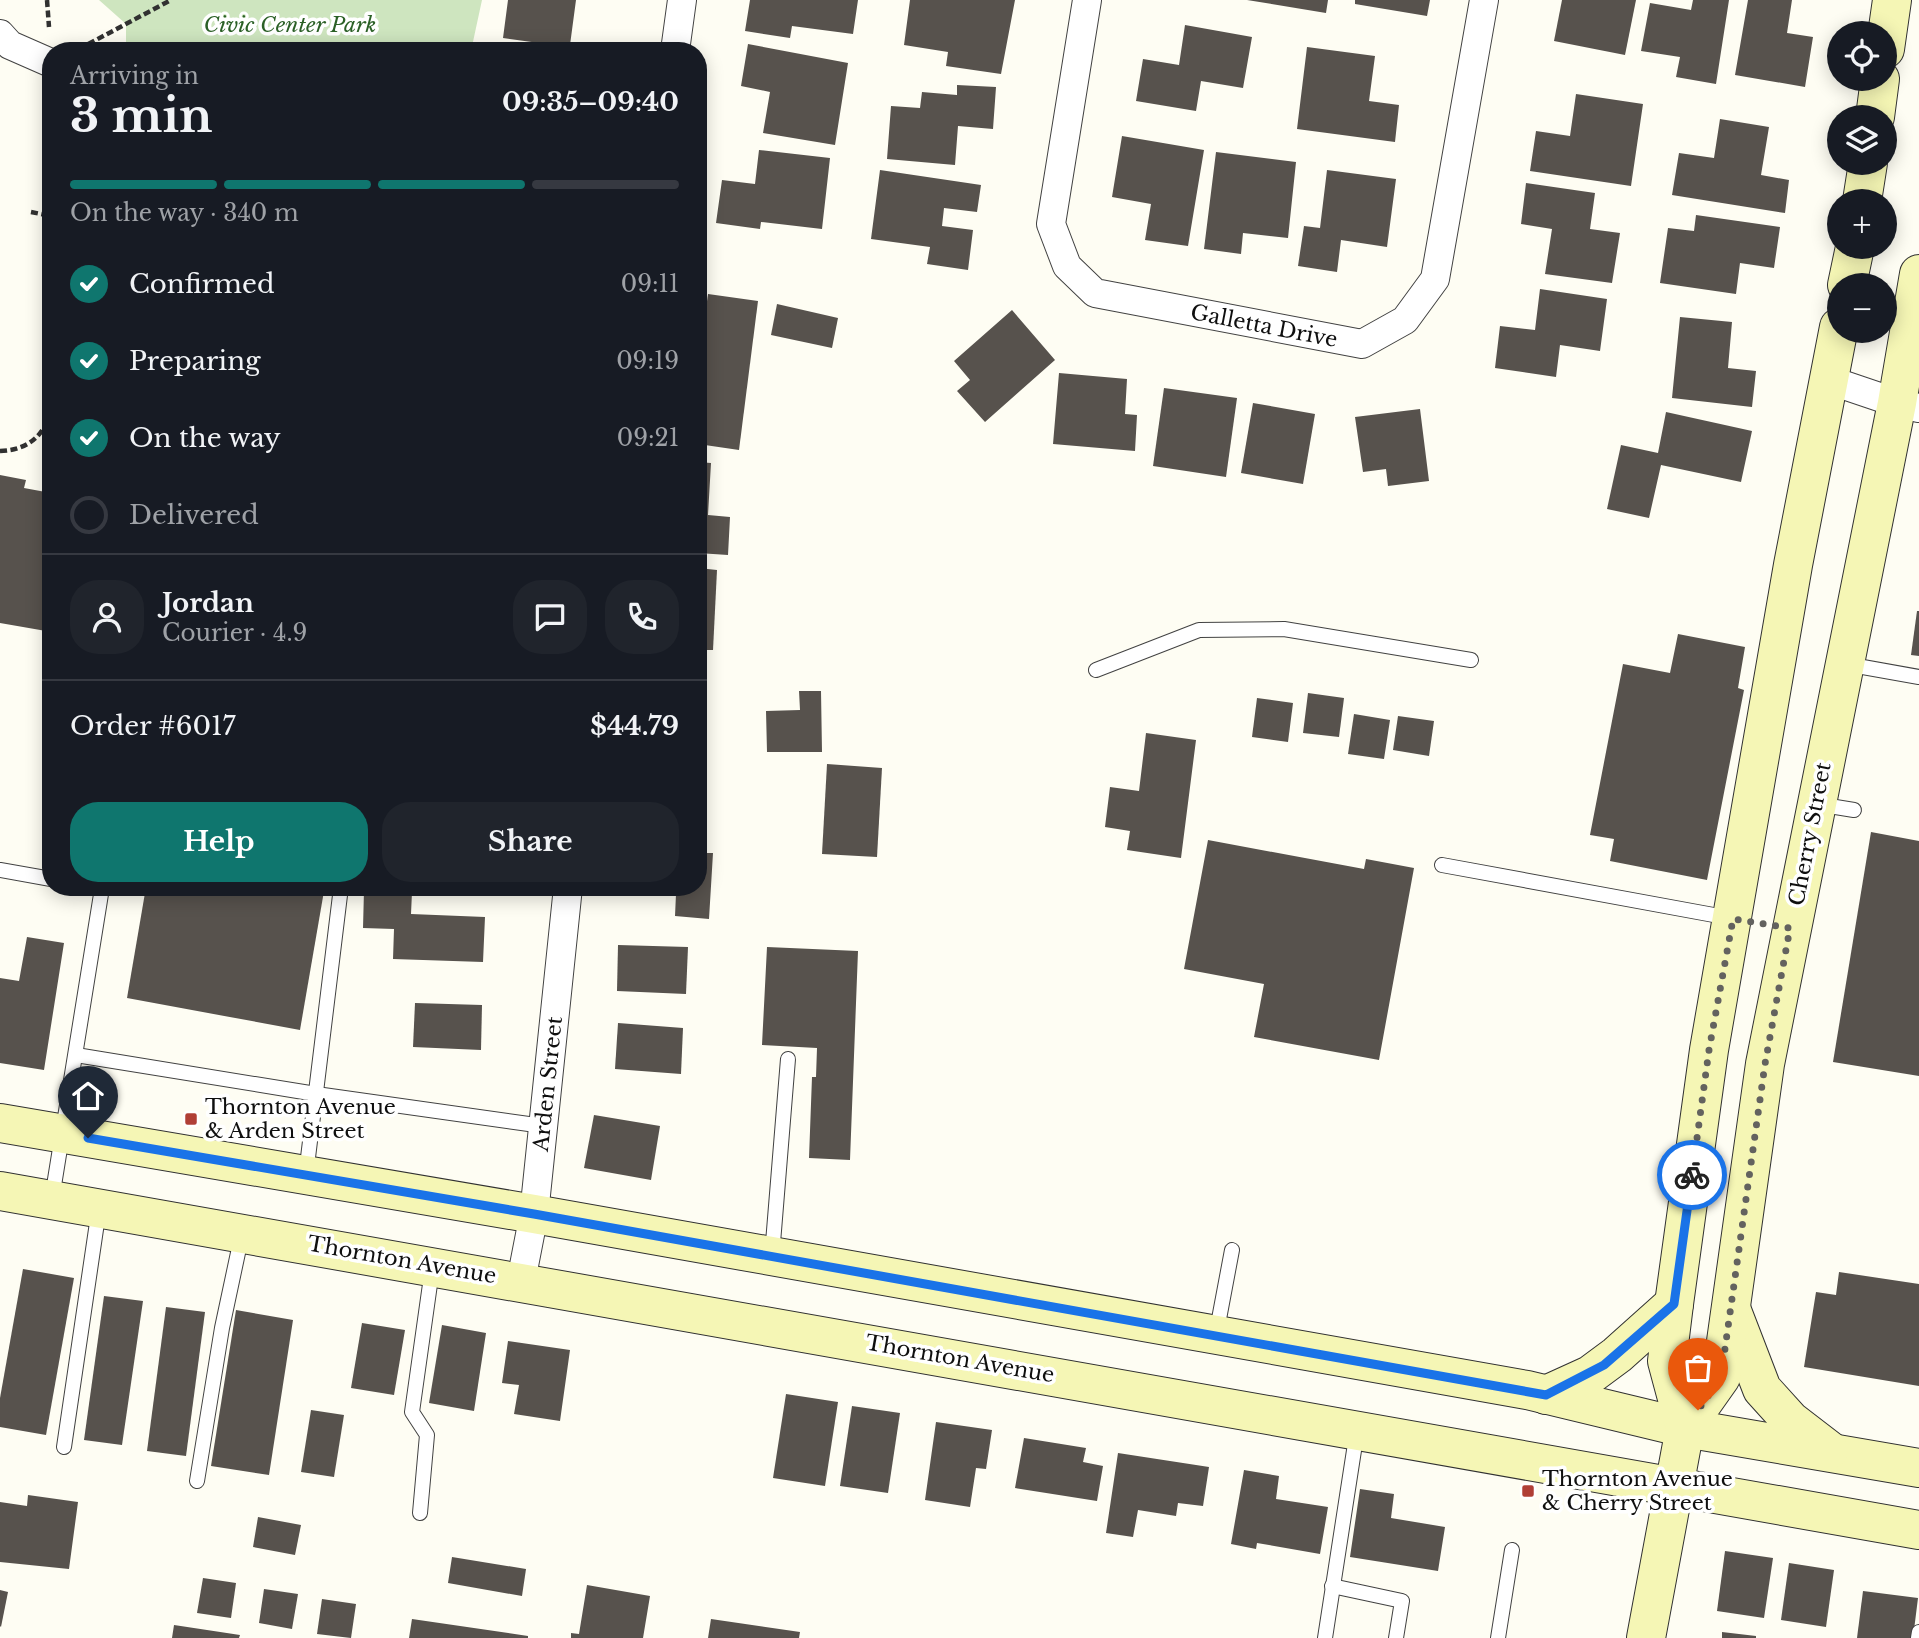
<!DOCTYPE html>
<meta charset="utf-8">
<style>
body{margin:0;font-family:"Libre Baskerville",serif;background:#20242c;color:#f1f3f6;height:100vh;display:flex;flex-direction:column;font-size:26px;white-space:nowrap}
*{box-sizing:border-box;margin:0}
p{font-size:23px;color:#9ea1a6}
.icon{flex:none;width:38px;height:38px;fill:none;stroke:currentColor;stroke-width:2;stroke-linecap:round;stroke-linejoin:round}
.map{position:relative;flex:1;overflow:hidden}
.sheet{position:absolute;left:42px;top:42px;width:665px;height:854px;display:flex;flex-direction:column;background:#171b24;border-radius:28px;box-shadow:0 4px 18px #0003}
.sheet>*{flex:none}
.fabs{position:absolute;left:1827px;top:21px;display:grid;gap:14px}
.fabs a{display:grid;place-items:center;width:70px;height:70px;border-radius:50%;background:#171b24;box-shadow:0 4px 18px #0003;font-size:35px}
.pin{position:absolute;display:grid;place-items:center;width:60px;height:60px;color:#fff;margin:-72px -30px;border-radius:50% 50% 50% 0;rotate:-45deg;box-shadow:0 0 7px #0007}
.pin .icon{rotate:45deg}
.courier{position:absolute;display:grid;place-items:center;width:70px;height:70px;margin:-35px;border:5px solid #1a73e8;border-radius:50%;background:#fff;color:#222;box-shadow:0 2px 9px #0007}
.overview em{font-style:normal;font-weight:800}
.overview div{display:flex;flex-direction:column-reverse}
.overview{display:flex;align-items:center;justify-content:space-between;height:119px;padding:0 28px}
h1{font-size:46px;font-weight:800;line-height:52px}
.bar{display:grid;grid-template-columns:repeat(4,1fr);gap:10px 7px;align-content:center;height:84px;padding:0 28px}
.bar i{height:9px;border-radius:5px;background:#363941}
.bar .selected{background:#0f766e}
.bar p{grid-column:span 4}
.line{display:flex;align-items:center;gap:18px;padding:0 28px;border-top:2px solid #363941}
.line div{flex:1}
.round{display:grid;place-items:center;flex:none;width:74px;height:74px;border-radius:28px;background:#20242c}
ol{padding:0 28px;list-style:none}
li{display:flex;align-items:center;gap:21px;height:77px}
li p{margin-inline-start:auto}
li .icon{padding:7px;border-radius:50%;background:#0f766e;color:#fff;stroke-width:4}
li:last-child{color:#9ea1a6}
li i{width:38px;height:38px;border:4px solid #363941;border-radius:50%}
.primary-button{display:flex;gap:14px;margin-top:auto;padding:14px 28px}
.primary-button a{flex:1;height:80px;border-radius:28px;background:#0f766e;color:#fff;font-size:28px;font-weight:800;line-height:80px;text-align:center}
.primary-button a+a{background:#20242c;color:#f1f3f6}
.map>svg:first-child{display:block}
</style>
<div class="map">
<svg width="1919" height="1638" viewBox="0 0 1919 1638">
<rect width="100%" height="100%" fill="#fefdf3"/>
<path fill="#cee5bf" d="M 99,0 L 482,0 L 471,51 L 126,51 L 126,24 Z"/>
<g fill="#57524d">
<path d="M 508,0 L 576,0 L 570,45 L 600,51 L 538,51 L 539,43 L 503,38 Z"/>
<path d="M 750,0 L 858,0 L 853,34 L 792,26 L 790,38 L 745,31 Z"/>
<path d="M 910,0 L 1015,0 L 1001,74 L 946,66 L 948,52 L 904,45 Z"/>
<path d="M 1247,0 L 1328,0 L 1326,13 Z"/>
<path d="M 1355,0 L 1430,0 L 1427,16 L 1355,4 Z"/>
<path d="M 1562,0 L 1636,0 L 1625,55 L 1554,41 Z"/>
<path d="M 1693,0 L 1729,0 L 1716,84 L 1676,77 L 1680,57 L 1641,51 L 1650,3 L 1691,10 Z"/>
<path d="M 1748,0 L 1792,0 L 1787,33 L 1813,37 L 1805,87 L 1735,75 Z"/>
<path d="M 1185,25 L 1252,37 L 1243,88 L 1201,81 L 1196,111 L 1136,101 L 1143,59 L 1179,65 Z"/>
<path d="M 748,44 L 848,63 L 835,145 L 763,133 L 770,92 L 741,86 Z"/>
<path d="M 1307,47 L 1375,56 L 1369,101 L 1399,105 L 1395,142 L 1297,129 Z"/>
<path d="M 957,85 L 996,87 L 993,129 L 958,126 L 955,165 L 887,159 L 891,106 L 920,108 L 922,92 L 957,95 Z"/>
<path d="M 1576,94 L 1643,104 L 1631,186 L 1530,171 L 1536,131 L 1570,136 Z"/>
<path d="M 1720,119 L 1769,127 L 1761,175 L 1789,180 L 1785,213 L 1672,195 L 1679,153 L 1714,158 Z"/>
<path d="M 1122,136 L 1204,150 L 1188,246 L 1145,240 L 1151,204 L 1112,197 Z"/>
<path d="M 759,150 L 830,158 L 822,229 L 761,222 L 760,229 L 716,223 L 722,180 L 755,184 Z"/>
<path d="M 1216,152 L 1296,162 L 1288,238 L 1243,233 L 1241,254 L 1204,249 Z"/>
<path d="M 880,170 L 981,185 L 977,212 L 944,208 L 942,226 L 973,230 L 968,270 L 927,264 L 930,247 L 871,239 Z"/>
<path d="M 1327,170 L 1396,179 L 1387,247 L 1341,240 L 1337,272 L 1298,266 L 1304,226 L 1320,228 Z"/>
<path d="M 1526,183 L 1595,193 L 1590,229 L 1620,233 L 1612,283 L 1545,274 L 1552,229 L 1521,224 Z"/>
<path d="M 1696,215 L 1780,227 L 1774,268 L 1740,263 L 1736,294 L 1660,283 L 1668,228 L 1694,231 Z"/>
<path d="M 1540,289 L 1607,299 L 1600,351 L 1560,345 L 1556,377 L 1495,368 L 1500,326 L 1535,330 Z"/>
<path d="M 708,294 L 758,301 L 739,450 L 698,444 L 698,366 Z"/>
<path d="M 777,304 L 838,318 L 832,348 L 771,335 Z"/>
<path d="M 1012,310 L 1055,360 L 985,422 L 957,391 L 970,380 L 954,361 Z"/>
<path d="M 1680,317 L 1732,322 L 1728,368 L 1756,371 L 1752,407 L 1672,398 Z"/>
<path d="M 1059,373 L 1127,379 L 1125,414 L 1137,415 L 1135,451 L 1053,444 Z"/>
<path d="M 1164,388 L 1237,398 L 1226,477 L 1153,466 Z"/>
<path d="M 1253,403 L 1315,414 L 1303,484 L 1241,473 Z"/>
<path d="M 1420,409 L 1429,481 L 1388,486 L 1386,469 L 1363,472 L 1355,417 Z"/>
<path d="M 1666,412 L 1752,431 L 1741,482 L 1661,465 L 1649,518 L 1607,509 L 1621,445 L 1658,453 Z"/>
<path d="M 698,462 L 711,463 L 708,515 L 730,517 L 728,555 L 698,553 Z"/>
<path d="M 0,475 L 26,480 L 24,488 L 51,493 L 51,602 L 46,631 L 0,623 Z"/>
<path d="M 698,568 L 717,570 L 713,650 L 698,650 Z"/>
<path d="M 1917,611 L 1919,611 L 1919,656 L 1911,655 Z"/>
<path d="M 1678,634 L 1745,647 L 1738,688 L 1744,690 L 1707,880 L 1610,861 L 1614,839 L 1590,835 L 1623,664 L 1670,673 Z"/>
<path d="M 799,691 L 821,691 L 822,752 L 767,752 L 766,711 L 800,710 Z"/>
<path d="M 1308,693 L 1344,698 L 1339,737 L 1303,733 Z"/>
<path d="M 1257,698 L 1293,703 L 1288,742 L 1252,737 Z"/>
<path d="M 1354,714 L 1390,720 L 1384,759 L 1348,754 Z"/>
<path d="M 1398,716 L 1434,721 L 1429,756 L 1393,750 Z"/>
<path d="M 1146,733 L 1196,740 L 1181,858 L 1127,850 L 1130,831 L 1105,827 L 1110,787 L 1139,791 Z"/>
<path d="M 827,764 L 882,768 L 877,857 L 822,854 Z"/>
<path d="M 1871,832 L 1919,841 L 1919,1076 L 1833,1062 Z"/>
<path d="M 1208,840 L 1364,869 L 1366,859 L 1414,868 L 1379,1060 L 1254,1037 L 1264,984 L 1184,969 Z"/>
<path d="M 698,853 L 713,853 L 709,919 L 675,916 L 676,894 L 622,890 L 622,887 L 698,887 Z"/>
<path d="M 146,887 L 303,887 L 324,891 L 300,1030 L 127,998 Z"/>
<path d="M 420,887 L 495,887 L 495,896 L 420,893 Z"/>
<path d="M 364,890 L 412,892 L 411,914 L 485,917 L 483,962 L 393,959 L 394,929 L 363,928 Z"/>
<path d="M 27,937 L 64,943 L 44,1070 L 0,1063 L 0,978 L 19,981 Z"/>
<path d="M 618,945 L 688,947 L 686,994 L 617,991 Z"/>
<path d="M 767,947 L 858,951 L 850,1160 L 809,1158 L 812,1077 L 816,1077 L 817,1048 L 762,1045 Z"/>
<path d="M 415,1003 L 482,1005 L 481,1050 L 413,1047 Z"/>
<path d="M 618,1023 L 683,1028 L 681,1074 L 615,1069 Z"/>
<path d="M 594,1115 L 660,1126 L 651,1180 L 584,1168 Z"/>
<path d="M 23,1269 L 74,1278 L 46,1435 L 0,1427 L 0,1398 Z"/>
<path d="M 1839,1272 L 1919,1284 L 1919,1386 L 1804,1367 L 1816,1292 L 1836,1295 Z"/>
<path d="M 104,1296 L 143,1301 L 122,1445 L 84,1440 Z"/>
<path d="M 166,1307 L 205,1312 L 186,1456 L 147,1451 Z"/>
<path d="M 236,1310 L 293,1320 L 269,1475 L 211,1466 Z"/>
<path d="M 362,1323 L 405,1330 L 394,1395 L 351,1388 Z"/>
<path d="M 442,1325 L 486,1333 L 474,1411 L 429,1403 Z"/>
<path d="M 508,1341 L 570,1350 L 560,1421 L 514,1414 L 519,1385 L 502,1383 Z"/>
<path d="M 786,1394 L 838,1402 L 825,1486 L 773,1478 Z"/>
<path d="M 852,1406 L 900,1413 L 888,1493 L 840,1486 Z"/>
<path d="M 311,1410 L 344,1415 L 334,1477 L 301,1472 Z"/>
<path d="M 936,1422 L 992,1430 L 986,1469 L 976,1468 L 970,1507 L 925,1500 Z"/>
<path d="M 1024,1438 L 1086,1448 L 1083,1462 L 1103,1466 L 1097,1501 L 1015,1488 Z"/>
<path d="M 1118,1453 L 1209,1467 L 1203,1506 L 1178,1503 L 1176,1516 L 1138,1510 L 1133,1537 L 1106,1533 Z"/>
<path d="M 1244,1470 L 1279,1476 L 1276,1499 L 1328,1507 L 1320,1554 L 1257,1543 L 1256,1549 L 1231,1544 Z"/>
<path d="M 1360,1489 L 1394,1494 L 1391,1518 L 1445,1527 L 1438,1571 L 1350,1557 Z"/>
<path d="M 28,1495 L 78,1502 L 69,1569 L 0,1562 L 0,1502 L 27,1506 Z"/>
<path d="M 258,1517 L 301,1525 L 295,1555 L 253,1547 Z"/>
<path d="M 1725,1551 L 1773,1558 L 1764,1618 L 1717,1611 Z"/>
<path d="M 452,1557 L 526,1569 L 522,1596 L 448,1583 Z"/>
<path d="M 1789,1563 L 1834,1570 L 1826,1627 L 1781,1620 Z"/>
<path d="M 203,1578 L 236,1583 L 231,1618 L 197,1613 Z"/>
<path d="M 587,1585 L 650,1596 L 643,1638 L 571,1638 L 571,1633 L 579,1634 Z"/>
<path d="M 264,1589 L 298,1594 L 292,1629 L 259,1623 Z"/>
<path d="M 0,1590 L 8,1592 L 1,1627 L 0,1626 Z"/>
<path d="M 1863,1591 L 1918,1598 L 1913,1638 L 1857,1638 Z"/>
<path d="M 322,1599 L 356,1604 L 351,1638 L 317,1634 Z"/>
<path d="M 412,1619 L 528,1636 L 528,1638 L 409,1638 Z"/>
<path d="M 711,1619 L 800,1632 L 799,1638 L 708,1638 Z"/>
<path d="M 174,1625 L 240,1635 L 239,1638 L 172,1638 Z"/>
<path d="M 1722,1632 L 1756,1636 L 1756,1638 L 1722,1638 Z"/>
</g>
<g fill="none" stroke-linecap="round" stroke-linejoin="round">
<defs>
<g id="lane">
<path d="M 1846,664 L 1919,677"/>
<path d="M 1096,670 L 1199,630 L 1284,629 L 1471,660"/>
<path d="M 1817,804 L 1854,810"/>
<path d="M 1442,865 L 1730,918"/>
<path d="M 0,870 L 51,879"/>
<path d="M 76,1055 L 316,1094 L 543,1126"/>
<path d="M 306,1174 L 341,887"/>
<path d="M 52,1198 L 102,888 L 97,887"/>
<path d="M 772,1255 L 788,1059"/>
<path d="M 1216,1335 L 1232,1250"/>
<path d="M 64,1447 L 99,1209"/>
<path d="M 197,1481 L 222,1328 L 242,1234"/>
<path d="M 420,1513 L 427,1435 L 412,1412 L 432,1270"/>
<path d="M 1332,1586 L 1402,1601 L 1396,1638"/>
<path d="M 1325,1638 L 1357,1431"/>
<path d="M 1498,1638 L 1512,1550"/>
<path d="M 1918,1638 L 1919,1632"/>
</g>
<g id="street">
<path d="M 1087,0 L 1051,224 L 1067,266 L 1095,293 L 1362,344 L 1405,320 L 1435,279 L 1484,0"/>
<path d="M 0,34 L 10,45 L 51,63"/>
<path d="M 675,51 L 682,0"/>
<path d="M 1829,380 L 1897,403 L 1919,408"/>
<path d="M 521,1281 L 534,1214 L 568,887"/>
</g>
<g id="secondary">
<path d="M 1885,49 L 1892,0"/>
<path d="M 1875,117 L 1880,79"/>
<path d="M 1862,201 L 1868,163"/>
<path d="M 1847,285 L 1855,247"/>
<path d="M 0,1123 L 534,1214 L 1527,1390 L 1685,1428 L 1919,1468"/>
<path d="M 0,1191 L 1919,1530"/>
<path d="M 1732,1311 L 1762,1389 L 1790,1420 L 1829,1450"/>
<path d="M 1546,1395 L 1590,1375 L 1617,1355 L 1674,1304"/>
<path d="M 1685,1428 L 1667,1361 L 1674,1304 L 1709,1050 L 1793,565 L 1839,327"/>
<path d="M 1646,1638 L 1685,1428 L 1721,1377 L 1765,1064 L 1897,403 L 1919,274"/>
</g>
</defs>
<use href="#lane" stroke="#424242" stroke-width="16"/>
<use href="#street" stroke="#424242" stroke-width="30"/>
<use href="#secondary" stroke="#313131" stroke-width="40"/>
<g stroke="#313131" stroke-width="4.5" stroke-dasharray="7 3.5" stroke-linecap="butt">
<path d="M 47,0 L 49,27"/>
<path d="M 79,49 L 171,0"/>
<path d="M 31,212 L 51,216"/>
<path d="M 0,451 C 27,450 44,437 51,410"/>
</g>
<use href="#lane" stroke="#fff" stroke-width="14"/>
<use href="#street" stroke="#fff" stroke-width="28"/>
<use href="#secondary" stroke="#f5f6b5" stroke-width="38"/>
</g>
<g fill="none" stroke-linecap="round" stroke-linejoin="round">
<path stroke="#63625f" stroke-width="7" stroke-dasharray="0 12.6" d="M 1692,1175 L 1709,1050 L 1733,919 L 1790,928 L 1765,1064 L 1721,1377 L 1698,1410"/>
<path stroke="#1a73e8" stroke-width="9" d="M 88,1138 L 534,1214 L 1546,1395 L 1604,1365 L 1674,1304 L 1692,1175"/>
</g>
<g fill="#b03f36" stroke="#fff" stroke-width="2.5">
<rect x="184" y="1112" width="14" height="14" rx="3.5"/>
<rect x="1521" y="1484" width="14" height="14" rx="3.5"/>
</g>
<g text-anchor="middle" stroke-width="7" stroke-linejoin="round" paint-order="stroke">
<g font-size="21" font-style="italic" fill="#2b6026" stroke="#fff">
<text x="290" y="32">Civic Center Park</text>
</g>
<g font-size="21" fill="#0f0f0f" stroke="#fff">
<text transform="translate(1264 326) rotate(11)" y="7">Galletta Drive</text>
<text transform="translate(1810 834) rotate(-79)" y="7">Cherry Street</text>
<text transform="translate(548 1084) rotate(-84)" y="7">Arden Street</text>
<text transform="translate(402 1260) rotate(10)" y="7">Thornton Avenue</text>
<text transform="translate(960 1359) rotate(10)" y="7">Thornton Avenue</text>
</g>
<g font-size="21" fill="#0f0f0f" stroke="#fff" text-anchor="start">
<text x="205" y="1114">Thornton Avenue<tspan x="205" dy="24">&amp; Arden Street</tspan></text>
<text x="1542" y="1486">Thornton Avenue<tspan x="1542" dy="24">&amp; Cherry Street</tspan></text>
</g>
</g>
</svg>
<div class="fabs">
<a><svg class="icon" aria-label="locate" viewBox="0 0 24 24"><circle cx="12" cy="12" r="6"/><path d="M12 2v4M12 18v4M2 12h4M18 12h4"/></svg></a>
<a><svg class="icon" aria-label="layers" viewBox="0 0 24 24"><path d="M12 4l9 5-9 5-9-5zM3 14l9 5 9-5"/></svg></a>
<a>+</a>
<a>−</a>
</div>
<div class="pin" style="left:1698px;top:1410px;background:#ea580c"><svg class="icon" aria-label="bag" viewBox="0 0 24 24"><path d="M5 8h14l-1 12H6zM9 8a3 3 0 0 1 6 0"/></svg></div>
<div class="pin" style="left:88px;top:1138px;background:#1f2937"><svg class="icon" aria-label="home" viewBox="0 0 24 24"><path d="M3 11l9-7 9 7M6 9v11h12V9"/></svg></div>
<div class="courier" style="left:1692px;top:1175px"><svg class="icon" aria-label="bike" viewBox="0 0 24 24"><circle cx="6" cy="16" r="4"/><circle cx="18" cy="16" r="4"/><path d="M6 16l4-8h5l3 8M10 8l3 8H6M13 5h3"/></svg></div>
<section class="sheet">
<div class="overview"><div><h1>3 min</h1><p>Arriving in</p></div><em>09:35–09:40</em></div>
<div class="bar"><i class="selected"></i><i class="selected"></i><i class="selected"></i><i></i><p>On the way · 340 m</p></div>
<ol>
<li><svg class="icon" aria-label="check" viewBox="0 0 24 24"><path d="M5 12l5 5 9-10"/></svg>Confirmed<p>09:11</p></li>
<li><svg class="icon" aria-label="check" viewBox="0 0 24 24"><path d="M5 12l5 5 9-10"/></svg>Preparing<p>09:19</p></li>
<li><svg class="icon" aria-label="check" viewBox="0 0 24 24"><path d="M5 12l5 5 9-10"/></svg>On the way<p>09:21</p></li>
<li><i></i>Delivered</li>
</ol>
<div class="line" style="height:126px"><a class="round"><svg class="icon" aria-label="person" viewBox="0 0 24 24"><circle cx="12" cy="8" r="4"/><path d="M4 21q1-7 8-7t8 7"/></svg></a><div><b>Jordan</b><p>Courier · 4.9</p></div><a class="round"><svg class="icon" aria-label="chat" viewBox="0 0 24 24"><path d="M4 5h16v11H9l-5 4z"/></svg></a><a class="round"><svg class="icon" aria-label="phone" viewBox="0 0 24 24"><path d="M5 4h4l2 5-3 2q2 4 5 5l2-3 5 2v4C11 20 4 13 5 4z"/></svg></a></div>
<div class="line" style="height:91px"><div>Order #6017</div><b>$44.79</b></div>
<div class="primary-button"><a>Help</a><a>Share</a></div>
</section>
</div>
